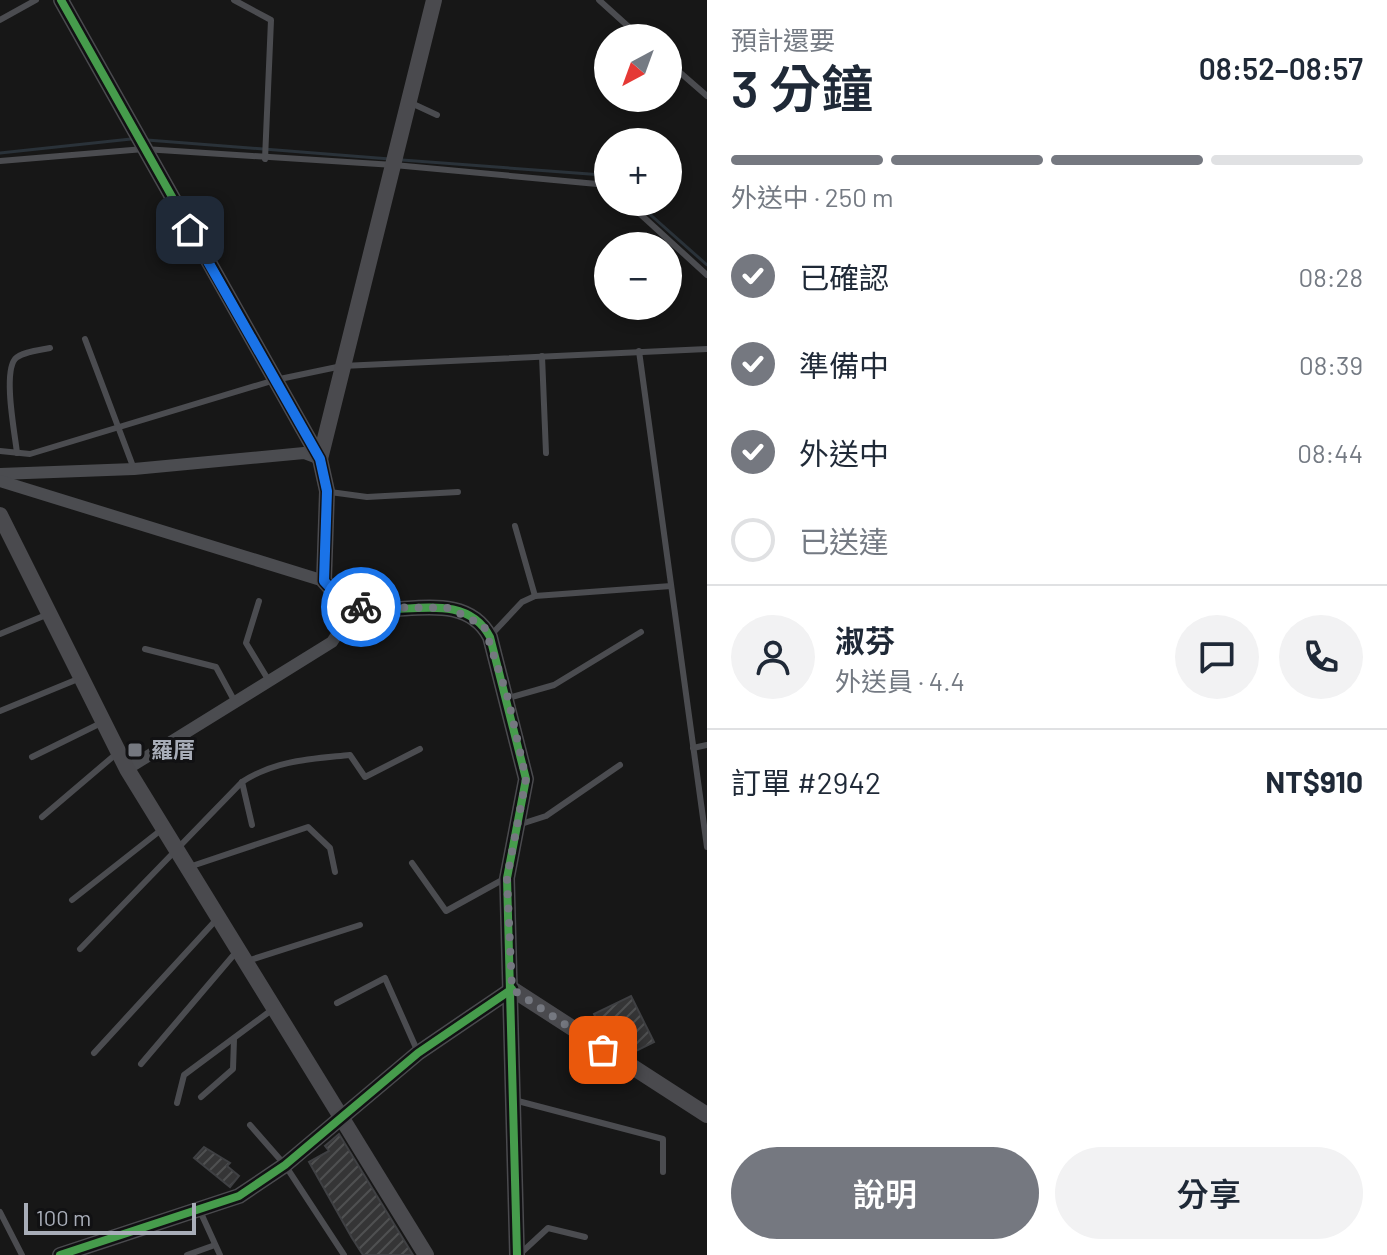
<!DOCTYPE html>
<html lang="zh-TW">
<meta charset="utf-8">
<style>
body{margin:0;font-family:Barlow,"Noto Sans TC",sans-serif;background:#f2f2f3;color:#1f2937;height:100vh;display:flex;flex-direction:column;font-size:30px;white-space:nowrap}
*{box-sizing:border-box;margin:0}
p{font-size:26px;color:#747a83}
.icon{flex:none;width:44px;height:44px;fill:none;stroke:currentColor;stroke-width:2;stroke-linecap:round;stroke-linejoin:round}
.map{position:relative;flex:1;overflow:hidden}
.panel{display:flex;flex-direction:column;background:#fff;width:680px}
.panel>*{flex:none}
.needle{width:52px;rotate:221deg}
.controls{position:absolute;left:594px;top:24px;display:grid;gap:16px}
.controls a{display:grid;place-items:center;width:88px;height:88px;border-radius:50%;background:#fff;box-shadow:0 4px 12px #0003;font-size:40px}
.scale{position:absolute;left:24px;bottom:20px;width:172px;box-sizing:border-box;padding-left:8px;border:4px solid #a8adb8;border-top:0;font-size:22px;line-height:28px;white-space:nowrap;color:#a8adb8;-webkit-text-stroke:6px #111113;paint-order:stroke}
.pin{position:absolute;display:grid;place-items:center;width:68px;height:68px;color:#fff;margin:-34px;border-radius:16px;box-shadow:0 4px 12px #0006}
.courier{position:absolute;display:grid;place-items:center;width:80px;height:80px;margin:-40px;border:6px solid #1a73e8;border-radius:50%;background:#fff;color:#222;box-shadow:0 2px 10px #0007}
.overview em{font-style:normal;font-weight:600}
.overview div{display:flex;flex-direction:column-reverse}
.overview{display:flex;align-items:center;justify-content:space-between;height:136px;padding:0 24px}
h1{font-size:52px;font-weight:600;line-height:60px}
.bar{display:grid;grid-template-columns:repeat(4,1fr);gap:12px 8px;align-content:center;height:96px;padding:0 24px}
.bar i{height:10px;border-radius:6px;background:#e0e1e3}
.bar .active{background:#757880}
.bar p{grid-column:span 4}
.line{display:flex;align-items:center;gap:20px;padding:0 24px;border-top:2px solid #e0e1e3}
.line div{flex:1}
.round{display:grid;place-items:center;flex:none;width:84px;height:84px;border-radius:42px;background:#f2f2f3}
ol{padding:0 24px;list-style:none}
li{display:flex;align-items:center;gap:24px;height:88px}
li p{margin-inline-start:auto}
li .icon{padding:8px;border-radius:50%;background:#757880;color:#fff;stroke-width:4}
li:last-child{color:#747a83}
li i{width:44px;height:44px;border:4px solid #e0e1e3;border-radius:50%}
.primary-button{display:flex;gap:16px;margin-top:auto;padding:16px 24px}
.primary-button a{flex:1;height:92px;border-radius:48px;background:#757880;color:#fff;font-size:32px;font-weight:600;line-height:92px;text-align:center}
.primary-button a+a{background:#f2f2f3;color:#1f2937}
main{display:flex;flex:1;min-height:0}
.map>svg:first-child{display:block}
</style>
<main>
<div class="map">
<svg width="707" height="1255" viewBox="0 0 707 1255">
<defs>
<pattern id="building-hatch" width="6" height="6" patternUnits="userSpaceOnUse" patternTransform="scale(2)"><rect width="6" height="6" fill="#353536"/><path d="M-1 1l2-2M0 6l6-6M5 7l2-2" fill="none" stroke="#4f5051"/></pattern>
</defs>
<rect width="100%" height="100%" fill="#171717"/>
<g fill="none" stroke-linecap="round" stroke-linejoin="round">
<g stroke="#2a3239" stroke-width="3">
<path d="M 147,140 L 390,159"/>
<path d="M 0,153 L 131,139"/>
<path d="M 402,160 L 603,175 L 608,179"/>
<path d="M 636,202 L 707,265"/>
</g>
</g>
<g fill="url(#building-hatch)" stroke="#3f4043" stroke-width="2">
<path d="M 631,996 L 654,1042 L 636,1051 L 623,1025 L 604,1035 L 594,1014 Z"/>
<path d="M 339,1134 L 413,1255 L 363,1255 L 352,1238 L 309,1162 L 329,1151 L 325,1146 Z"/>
<path d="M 204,1147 L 230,1163 L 227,1166 L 239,1176 L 230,1187 L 194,1158 Z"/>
</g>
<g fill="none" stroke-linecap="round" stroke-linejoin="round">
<g stroke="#4b4c50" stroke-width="6">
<path d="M 234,0 L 271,20 L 265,159"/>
<path d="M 599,0 L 641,38"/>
<path d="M 0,20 L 36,0"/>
<path d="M 668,62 L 707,96"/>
<path d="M 409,102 L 437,115"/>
<path d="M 0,161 L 144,149 L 394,165 L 608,185"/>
<path d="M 627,202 L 707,275"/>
<path d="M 85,339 L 134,469"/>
<path d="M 639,351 L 707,847"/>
<path d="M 542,356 L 546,453"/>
<path d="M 0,451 L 30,454 L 275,380 L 342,366 L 707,349"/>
<path d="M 17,453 C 15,434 3,374 15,359 C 21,352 41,350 50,348"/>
<path d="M 330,492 L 367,497 L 458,492"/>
<path d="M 515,526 L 535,596"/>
<path d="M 259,601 L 246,643 L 269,681"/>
<path d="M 0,634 L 46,615"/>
<path d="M 492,634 L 522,602 L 535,596 L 671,586"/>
<path d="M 145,649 L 216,667 L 235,702"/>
<path d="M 508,698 L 554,685 L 641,632"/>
<path d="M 0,711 L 78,679"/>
<path d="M 693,748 L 707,745"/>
<path d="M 32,757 L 101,723"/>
<path d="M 242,782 L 252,825"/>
<path d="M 42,817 L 116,754"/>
<path d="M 521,824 L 546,816 L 620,765"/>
<path d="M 412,863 L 446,911 L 504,879"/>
<path d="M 189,867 L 308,827 L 330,848 L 335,872"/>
<path d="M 72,900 L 161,830"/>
<path d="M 80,949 L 242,782 C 275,760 312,759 350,755 L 365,777 L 420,749"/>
<path d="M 247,961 L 360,925"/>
<path d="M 337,1003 L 385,978 L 417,1050"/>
<path d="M 94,1053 L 216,920"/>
<path d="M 141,1064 L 237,951"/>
<path d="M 201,1097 L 233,1069 L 234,1039"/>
<path d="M 514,1100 L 663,1139 L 663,1172"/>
<path d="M 177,1103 L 184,1075 L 273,1009"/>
<path d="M 250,1125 L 285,1165 L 344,1255"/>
<path d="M 200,1211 L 220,1255"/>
<path d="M 0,1212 L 22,1255"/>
<path d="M 520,1254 L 548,1228 L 585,1237"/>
<path d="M 187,1255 L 215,1245"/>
</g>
<g stroke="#4b4c50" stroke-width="12">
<path d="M 0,474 L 134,469 L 304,453 L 320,459"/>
<path d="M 0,481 L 324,581"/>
<path d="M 127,769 L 332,642 L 355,607"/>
</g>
<g stroke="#4a4a4e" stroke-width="16">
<path d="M 61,0 L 320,459 L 327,491 L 324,581 C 332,590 340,600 352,605 C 389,622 462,584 490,637 L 526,779 L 507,878 L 517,1255"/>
<path d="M 320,459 L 434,0"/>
<path d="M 0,515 L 127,769 L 426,1255"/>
<path d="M 512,989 L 707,1115"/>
<path d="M 60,1255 L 239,1196 L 285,1165 L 418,1053 L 512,989"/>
</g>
<defs>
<g id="cycleway">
<path d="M 61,0 L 320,459 L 327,491 L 324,581 C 332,590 340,600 352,605 C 389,622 462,584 490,637 L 526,779 L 507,878 L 517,1255"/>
<path d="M 60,1255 L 239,1196 L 285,1165 L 418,1053 L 512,989"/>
</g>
</defs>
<use href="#cycleway" stroke="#111113" stroke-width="13"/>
<use href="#cycleway" stroke="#469c4c" stroke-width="8"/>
</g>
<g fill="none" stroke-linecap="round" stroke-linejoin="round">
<path stroke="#757880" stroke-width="8" stroke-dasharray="0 14.4" d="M 361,607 L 449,608 L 484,626 L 508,698 L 526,779 L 507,878 L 512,989 L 603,1050"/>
<path stroke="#1a73e8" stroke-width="10" d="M 190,230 L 320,459 L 327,491 L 324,581 L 340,598 L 361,607"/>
</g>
<rect fill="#757880" stroke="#111113" stroke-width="3" x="127" y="742" width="16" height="16" rx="4"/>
<g text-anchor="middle" stroke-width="6" stroke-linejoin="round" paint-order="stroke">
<g font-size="22" font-weight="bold" fill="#a8adb8" stroke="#111113" text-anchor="start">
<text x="151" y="758">羅厝</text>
</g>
</g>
</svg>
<div class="controls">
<a><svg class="needle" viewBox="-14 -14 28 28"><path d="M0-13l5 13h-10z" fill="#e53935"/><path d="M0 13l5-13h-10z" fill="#747a83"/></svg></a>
<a>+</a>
<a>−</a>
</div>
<div class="scale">100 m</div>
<div class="pin" style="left:603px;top:1050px;background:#ea580c"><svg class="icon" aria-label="bag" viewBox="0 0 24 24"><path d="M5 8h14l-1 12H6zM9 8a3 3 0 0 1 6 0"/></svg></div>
<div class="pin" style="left:190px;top:230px;background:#1f2937"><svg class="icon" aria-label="home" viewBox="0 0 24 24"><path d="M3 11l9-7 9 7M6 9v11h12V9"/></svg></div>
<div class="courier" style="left:361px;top:607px"><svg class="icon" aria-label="bike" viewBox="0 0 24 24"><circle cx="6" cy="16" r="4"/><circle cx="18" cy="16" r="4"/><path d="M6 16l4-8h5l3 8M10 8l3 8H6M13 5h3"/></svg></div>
</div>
<section class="panel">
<div class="overview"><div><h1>3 分鐘</h1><p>預計還要</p></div><em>08:52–08:57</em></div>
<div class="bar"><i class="active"></i><i class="active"></i><i class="active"></i><i></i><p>外送中 · 250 m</p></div>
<ol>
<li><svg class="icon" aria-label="check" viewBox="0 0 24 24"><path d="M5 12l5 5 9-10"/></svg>已確認<p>08:28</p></li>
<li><svg class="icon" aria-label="check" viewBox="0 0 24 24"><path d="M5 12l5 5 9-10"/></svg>準備中<p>08:39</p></li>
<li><svg class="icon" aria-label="check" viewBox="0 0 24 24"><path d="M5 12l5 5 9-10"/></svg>外送中<p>08:44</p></li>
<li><i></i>已送達</li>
</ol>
<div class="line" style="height:144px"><a class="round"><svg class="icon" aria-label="person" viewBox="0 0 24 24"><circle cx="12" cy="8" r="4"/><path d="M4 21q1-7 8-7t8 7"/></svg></a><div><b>淑芬</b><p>外送員 · 4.4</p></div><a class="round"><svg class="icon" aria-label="chat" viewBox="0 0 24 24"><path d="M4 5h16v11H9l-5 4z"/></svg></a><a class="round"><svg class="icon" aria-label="phone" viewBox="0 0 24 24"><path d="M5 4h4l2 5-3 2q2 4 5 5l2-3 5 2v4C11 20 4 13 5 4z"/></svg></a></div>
<div class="line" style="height:104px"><div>訂單 #2942</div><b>NT$910</b></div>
<div class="primary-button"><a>說明</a><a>分享</a></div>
</section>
</main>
